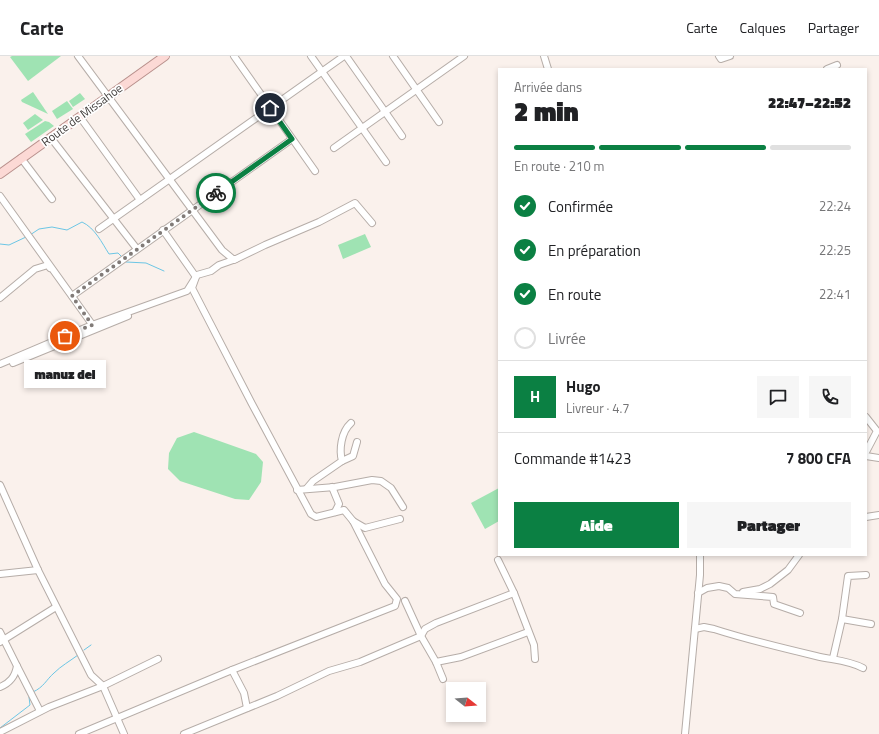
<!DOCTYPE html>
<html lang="fr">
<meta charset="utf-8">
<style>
body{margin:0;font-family:"Titillium Web",sans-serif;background:#f6f6f6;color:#202124;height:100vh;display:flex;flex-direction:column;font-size:15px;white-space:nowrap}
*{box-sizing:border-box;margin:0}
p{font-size:13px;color:#757577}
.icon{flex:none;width:22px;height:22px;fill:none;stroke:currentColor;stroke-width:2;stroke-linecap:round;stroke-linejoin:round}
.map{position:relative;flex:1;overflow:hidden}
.details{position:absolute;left:498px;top:12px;width:369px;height:488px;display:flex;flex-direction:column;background:#fff;border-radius:0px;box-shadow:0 2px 6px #0003}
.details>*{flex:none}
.needle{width:26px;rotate:107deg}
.controls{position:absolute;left:446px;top:626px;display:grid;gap:8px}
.controls a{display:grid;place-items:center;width:40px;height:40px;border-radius:0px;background:#fff;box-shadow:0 2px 6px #0003;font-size:20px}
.pin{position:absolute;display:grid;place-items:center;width:34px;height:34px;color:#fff;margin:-17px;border:2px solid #fff;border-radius:50%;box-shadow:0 1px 4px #0007}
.courier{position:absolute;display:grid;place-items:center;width:40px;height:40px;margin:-20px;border:3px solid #0b8043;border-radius:50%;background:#fff;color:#222;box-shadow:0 1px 5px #0007}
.bubble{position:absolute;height:28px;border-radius:0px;background:#fff;box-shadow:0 2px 6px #0003;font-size:13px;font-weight:800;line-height:28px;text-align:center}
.overview em{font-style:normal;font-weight:800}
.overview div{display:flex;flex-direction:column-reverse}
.overview{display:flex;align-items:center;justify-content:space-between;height:68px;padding:0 16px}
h1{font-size:26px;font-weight:800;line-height:30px}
.bar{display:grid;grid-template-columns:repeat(4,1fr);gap:6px 4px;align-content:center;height:48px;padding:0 16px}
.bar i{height:5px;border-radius:3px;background:#e0e0e0}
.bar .selected{background:#0b8043}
.bar p{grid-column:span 4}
.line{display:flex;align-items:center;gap:10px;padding:0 16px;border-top:1px solid #e0e0e0}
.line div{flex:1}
.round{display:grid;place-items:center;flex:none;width:42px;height:42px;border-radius:0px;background:#f6f6f6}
ol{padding:0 16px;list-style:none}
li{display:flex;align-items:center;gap:12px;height:44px}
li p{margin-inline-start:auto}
li .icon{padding:4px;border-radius:50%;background:#0b8043;color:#fff;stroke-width:4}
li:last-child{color:#757577}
li i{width:22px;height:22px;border:2px solid #e0e0e0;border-radius:50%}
.primary-button{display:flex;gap:8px;margin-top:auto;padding:8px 16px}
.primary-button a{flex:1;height:46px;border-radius:0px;background:#0b8043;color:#fff;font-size:16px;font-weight:800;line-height:46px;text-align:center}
.primary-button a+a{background:#f6f6f6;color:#202124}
header{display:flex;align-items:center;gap:24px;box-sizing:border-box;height:56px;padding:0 20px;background:#fff;border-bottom:1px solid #e0e0e0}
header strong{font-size:19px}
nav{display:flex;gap:22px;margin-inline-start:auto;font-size:14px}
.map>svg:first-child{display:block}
</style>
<header>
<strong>Carte</strong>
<nav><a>Carte</a><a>Calques</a><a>Partager</a></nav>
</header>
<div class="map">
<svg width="879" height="678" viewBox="0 0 879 678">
<rect width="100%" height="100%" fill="#faf1ec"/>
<g fill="#9fe3b3">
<path d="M 12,0 L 61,0 L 28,25 L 10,1 Z"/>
<path d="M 33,36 L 48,58 L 22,46 L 21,44 Z"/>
<path d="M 80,37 L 85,43 L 73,51 L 69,45 Z"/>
<path d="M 67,45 L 73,53 L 57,63 L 52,55 Z"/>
<path d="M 35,58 L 43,64 L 28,74 L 23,67 Z"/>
<path d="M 45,65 L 49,66 L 54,70 L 31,86 L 25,78 Z"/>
<path d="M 365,178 L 371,191 L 343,203 L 338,189 Z"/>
<path d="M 194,376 L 256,398 L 263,406 L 261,426 L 249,444 L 235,443 L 180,425 L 168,413 L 169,397 L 177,382 Z"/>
<path d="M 499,432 L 499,465 L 485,473 L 471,447 Z"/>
</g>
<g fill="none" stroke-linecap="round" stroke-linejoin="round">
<g stroke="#6cc6e5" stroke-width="1">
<path d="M 30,179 L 39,173 L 52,171 L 67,174 L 82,166 C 95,172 102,187 109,198 L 118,197 L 123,202"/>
<path d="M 0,188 L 9,189 L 26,181"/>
<path d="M 126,206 L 146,207 L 164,215"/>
<path d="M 84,594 L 91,589"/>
<path d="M 33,636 C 44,631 46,624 54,617 C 61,610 70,605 78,599"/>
<path d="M 0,672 L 30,649 L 29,641"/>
</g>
<defs>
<g id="minor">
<path d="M 78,0 L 222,194 L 234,204 L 265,189 L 319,166 L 355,147 L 372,167"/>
<path d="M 234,0 L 315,115"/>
<path d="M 311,0 L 386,106"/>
<path d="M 346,0 L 402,80"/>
<path d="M 393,0 L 439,66"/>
<path d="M 544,0 L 548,13"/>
<path d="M 719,0 L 721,3 L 730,0"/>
<path d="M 827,13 L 837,9"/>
<path d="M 80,61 L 140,144"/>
<path d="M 51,82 L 137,193"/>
<path d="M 334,92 L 464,0"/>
<path d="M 21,102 L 52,143"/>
<path d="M 0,140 L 94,271"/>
<path d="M 99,173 L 344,0"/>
<path d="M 72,240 L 292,83"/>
<path d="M 0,242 L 35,213 L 48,209 L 50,212"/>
<path d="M 13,307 L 128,260"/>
<path d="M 0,308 L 92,269 L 187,235 L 197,219 L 211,215 L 219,209 L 236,203"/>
<path d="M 866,361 L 877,375 L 866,396"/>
<path d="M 866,400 L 879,402"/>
<path d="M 342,405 L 353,400 L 357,386"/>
<path d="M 0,429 L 38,514 L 91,619 L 103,630 L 124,678"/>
<path d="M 332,431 L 339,448 L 335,456"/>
<path d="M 307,432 L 313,425 L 342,405 C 339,394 341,376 351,367"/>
<path d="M 297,434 L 335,431 L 372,424 L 381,425 L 391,432 L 403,451"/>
<path d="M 866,461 L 879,459"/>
<path d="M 353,465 L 365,472 L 400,463"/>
<path d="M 498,504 L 514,537 L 534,589 L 535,603"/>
<path d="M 0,518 L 38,514"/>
<path d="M 743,536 L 760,533 L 770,528 L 788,514 L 799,499"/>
<path d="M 698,537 L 707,532 L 719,530 L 728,532 L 735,538 L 773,541 L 774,548 L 800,557"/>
<path d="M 405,545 L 421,580 L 436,606 L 443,623"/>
<path d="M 842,563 L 848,520 L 866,519"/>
<path d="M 695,573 L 704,571 L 714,573 C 748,584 782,592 816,600 C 832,604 848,604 863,612"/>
<path d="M 0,576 L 17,610 C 15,621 10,627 0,631"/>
<path d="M 0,586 L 56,551"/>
<path d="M 833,602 L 842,563 L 871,568"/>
<path d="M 436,606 L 461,601 L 528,576"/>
<path d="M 17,610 L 40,655"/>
<path d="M 232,614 L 244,637 L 247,652"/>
<path d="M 0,676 L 49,651 L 103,630 L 158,603"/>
<path d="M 79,678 L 232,614 L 395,550 L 397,543 L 385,528 L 353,465 L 344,454 L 316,461 L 311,458 L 252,348 L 192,232 L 196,221 L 163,174"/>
<path d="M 184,678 L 277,640 L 329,615 L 360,606 L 421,580 L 425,573 L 436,567 L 514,537"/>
<path d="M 685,678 L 700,519 L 700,499"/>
</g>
<path id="major" d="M 0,118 L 165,0"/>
</defs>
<use href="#minor" stroke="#b6ada8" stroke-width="8"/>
<use href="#major" stroke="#b9918d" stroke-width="10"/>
<use href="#minor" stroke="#fff" stroke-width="6"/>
<use href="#major" stroke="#fcd9d5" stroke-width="8"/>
</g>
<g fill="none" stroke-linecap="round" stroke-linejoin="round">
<path stroke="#817b78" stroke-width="4" stroke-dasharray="0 7.2" d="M 65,280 L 92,269 L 72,240 L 216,137"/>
<path stroke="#0b8043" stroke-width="5" d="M 216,137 L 292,83 L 270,52"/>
</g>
<g text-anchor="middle" stroke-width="3.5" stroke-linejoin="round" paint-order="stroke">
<g font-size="12" fill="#403c3a" stroke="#fff">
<text transform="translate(82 59) rotate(-36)" y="4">Route de Missahoe</text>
</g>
</g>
</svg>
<div class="controls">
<a><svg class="needle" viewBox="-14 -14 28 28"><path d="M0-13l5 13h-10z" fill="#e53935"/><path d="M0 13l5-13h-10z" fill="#757577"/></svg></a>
</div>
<div class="pin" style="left:65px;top:280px;background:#ea580c"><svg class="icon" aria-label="bag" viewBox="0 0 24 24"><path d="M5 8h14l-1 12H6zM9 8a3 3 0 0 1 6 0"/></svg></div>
<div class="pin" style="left:270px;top:52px;background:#1f2937"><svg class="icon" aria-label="home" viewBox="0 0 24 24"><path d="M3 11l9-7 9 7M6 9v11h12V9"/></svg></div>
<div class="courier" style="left:216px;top:137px"><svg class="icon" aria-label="bike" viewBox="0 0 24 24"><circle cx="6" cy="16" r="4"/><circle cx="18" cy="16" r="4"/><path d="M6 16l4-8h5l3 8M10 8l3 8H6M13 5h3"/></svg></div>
<div class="bubble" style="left:24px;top:304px;width:82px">manuz dei</div>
<section class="details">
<div class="overview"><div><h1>2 min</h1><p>Arrivée dans</p></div><em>22:47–22:52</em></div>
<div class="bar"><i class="selected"></i><i class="selected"></i><i class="selected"></i><i></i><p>En route · 210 m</p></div>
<ol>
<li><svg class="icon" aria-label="check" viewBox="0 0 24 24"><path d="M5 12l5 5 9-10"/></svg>Confirmée<p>22:24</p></li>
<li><svg class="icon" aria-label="check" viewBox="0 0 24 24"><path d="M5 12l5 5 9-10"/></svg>En préparation<p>22:25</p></li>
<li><svg class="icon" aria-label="check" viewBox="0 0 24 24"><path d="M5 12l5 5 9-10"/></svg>En route<p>22:41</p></li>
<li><i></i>Livrée</li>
</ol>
<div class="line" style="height:72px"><b class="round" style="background:#0b8043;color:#fff">H</b><div><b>Hugo</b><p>Livreur · 4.7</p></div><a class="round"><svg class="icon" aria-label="chat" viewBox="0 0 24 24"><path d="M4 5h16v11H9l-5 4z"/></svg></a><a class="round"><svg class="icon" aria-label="phone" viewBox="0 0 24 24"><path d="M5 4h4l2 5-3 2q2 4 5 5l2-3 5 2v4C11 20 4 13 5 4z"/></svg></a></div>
<div class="line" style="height:52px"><div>Commande #1423</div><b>7 800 CFA</b></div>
<div class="primary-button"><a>Aide</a><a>Partager</a></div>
</section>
</div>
